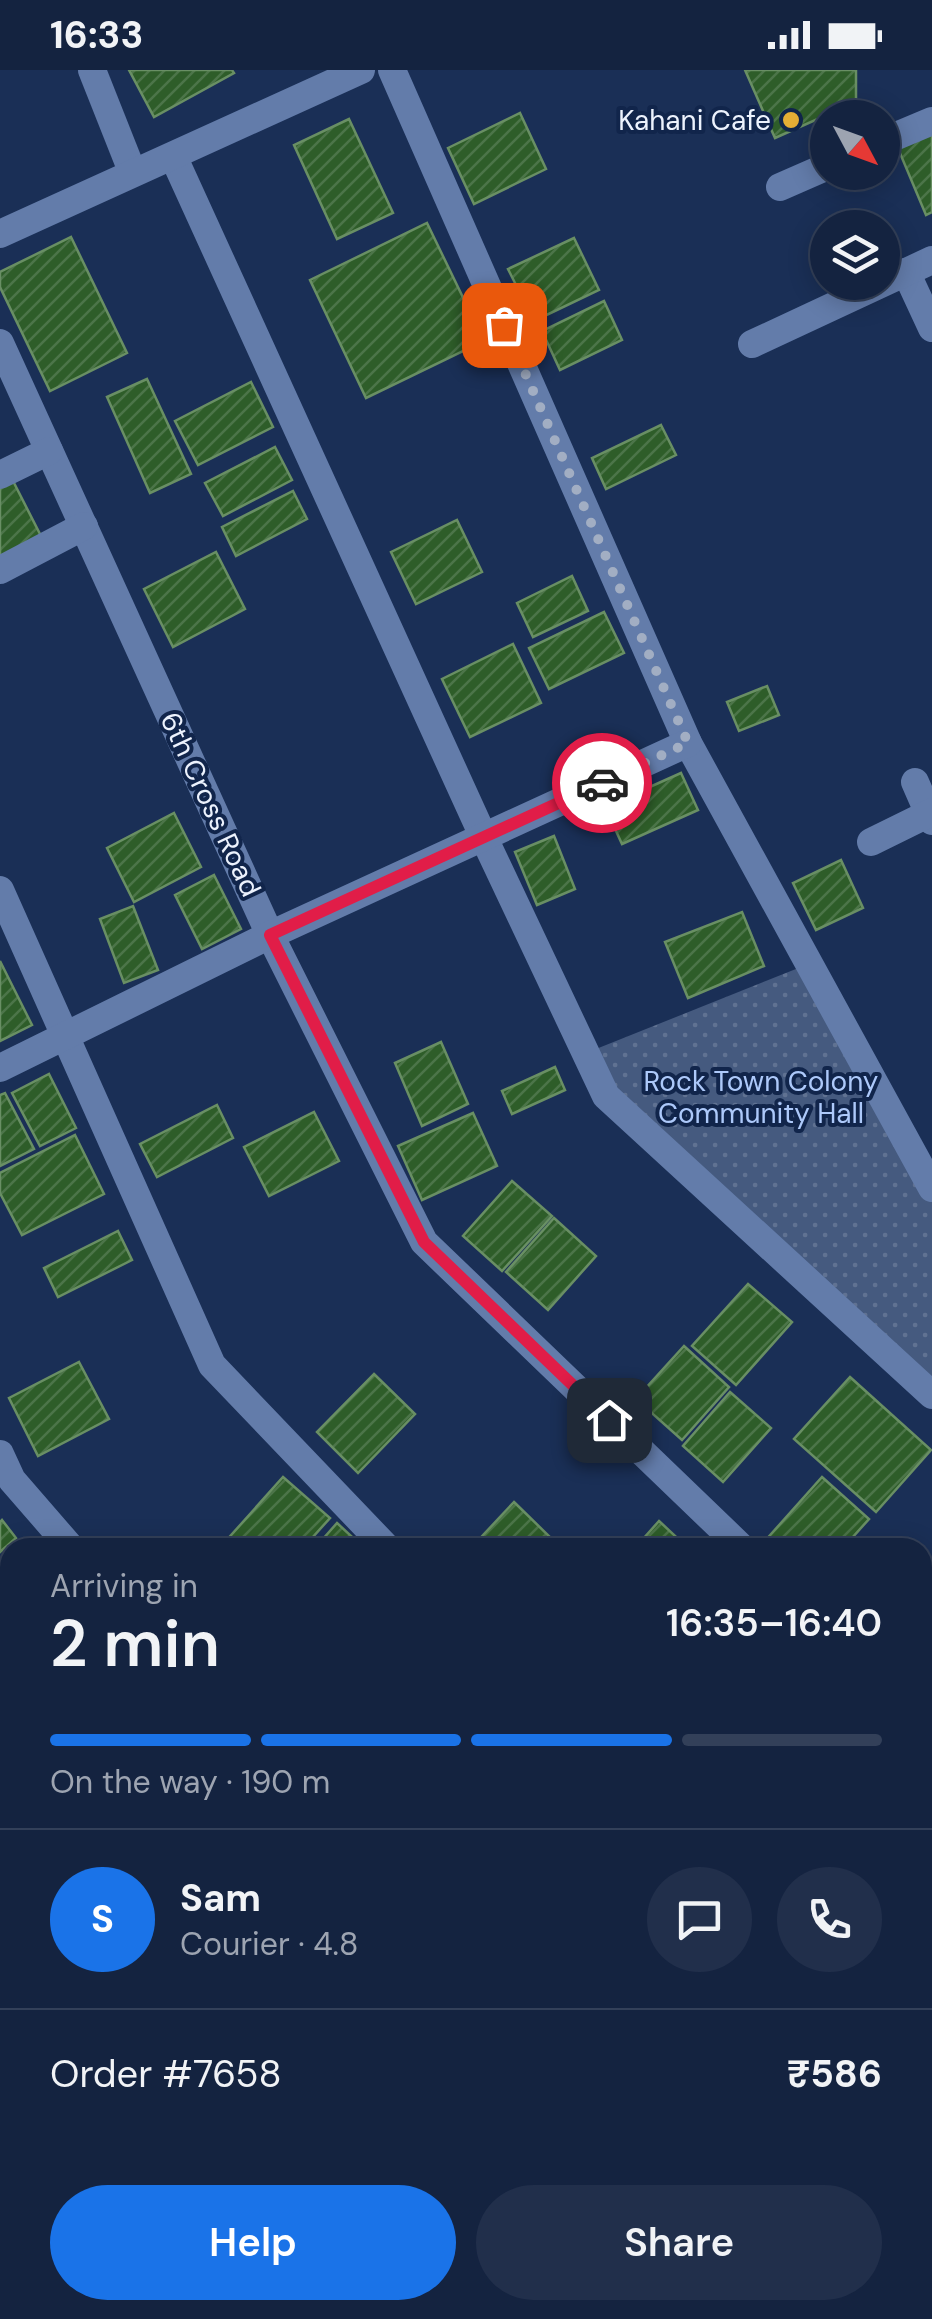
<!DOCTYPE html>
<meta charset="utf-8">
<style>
body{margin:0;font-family:"DM Sans",sans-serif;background:#212f4b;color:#f1f3f6;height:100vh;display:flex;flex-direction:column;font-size:38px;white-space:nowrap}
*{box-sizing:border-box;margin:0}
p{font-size:32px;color:#9da4b1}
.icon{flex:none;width:55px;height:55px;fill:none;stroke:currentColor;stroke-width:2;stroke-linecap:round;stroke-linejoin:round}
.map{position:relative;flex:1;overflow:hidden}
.sheet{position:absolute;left:0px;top:1468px;width:932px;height:782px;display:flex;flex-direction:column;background:#142340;border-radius:30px 30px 0 0;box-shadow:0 5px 25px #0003,0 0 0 2px #334059}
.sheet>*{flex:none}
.needle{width:65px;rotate:131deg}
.buttons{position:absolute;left:810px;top:30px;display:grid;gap:20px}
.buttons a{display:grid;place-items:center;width:90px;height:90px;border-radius:50%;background:#142340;box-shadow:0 5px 25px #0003,0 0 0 2px #334059;font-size:50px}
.pin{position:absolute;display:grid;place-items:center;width:85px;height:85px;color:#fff;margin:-42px;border-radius:20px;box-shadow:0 5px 15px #0006}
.courier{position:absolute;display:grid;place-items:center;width:100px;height:100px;margin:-50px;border:8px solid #e11d48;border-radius:50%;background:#fff;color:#222;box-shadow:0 2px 12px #0007}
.headline em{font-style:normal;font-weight:600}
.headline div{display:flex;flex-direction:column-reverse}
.headline{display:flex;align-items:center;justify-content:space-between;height:170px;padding:0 50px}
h1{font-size:65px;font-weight:600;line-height:75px}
.bar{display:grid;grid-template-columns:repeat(4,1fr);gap:15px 10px;align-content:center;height:120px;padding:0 50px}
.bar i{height:12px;border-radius:8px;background:#334059}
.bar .active{background:#1a73e8}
.bar p{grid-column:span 4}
.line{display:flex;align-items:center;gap:25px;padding:0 50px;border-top:2px solid #334059}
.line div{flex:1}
.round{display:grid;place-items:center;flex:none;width:105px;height:105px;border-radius:52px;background:#212f4b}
.button{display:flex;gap:20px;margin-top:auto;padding:20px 50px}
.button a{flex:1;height:115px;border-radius:60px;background:#1a73e8;color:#fff;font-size:40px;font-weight:600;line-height:115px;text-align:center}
.button a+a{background:#212f4b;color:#f1f3f6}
.status{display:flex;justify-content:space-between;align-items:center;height:70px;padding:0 50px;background:#142340;direction:ltr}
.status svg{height:28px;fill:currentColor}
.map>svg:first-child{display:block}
</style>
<div class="status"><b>16:33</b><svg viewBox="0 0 49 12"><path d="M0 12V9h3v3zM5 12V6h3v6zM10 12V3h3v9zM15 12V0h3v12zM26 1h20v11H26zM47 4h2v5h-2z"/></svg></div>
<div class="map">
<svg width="932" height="2249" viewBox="0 0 932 2249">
<defs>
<pattern id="park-dots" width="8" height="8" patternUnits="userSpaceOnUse" patternTransform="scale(2.5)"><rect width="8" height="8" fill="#455a7f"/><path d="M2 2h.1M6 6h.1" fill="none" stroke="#607292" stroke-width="1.8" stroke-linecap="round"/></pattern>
<pattern id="building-hatch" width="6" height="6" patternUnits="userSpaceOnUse" patternTransform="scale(2.5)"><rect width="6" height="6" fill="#2e5d29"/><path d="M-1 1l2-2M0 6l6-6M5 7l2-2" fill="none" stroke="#4c7549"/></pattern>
</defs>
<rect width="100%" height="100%" fill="#1a2f56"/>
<g fill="url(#park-dots)">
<path d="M 806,895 L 932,1118 L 932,1325 L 606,1026 L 586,983 Z"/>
<path d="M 728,2240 L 840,2240 L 850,2249 L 720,2249 Z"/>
</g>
<g fill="url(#building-hatch)" stroke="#698f64" stroke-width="2.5">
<path d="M 129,0 L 232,0 L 234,3 L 154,47 Z"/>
<path d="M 745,0 L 856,0 L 856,32 L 775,68 Z"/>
<path d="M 520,43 L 546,99 L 474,134 L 448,78 Z"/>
<path d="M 349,49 L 393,143 L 337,169 L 294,75 Z"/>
<path d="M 932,61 L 932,142 L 926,145 L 897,76 Z"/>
<path d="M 427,153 L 484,271 L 366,328 L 310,210 Z"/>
<path d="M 71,167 L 127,283 L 50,321 L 0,217 L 0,202 Z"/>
<path d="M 574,168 L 599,220 L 534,251 L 508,199 Z"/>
<path d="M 604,231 L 622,270 L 560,300 L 542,261 Z"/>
<path d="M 147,309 L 191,404 L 150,423 L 107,327 Z"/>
<path d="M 251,312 L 273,357 L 198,395 L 175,351 Z"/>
<path d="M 661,355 L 676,385 L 606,419 L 592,388 Z"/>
<path d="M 275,377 L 292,410 L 223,446 L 205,413 Z"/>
<path d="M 11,407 L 43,470 L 0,491 L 0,412 Z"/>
<path d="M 293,421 L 307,449 L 236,486 L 222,457 Z"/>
<path d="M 457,450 L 482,502 L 416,534 L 391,482 Z"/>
<path d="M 216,482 L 245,539 L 173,577 L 144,519 Z"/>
<path d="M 572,506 L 588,541 L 533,567 L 517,533 Z"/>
<path d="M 604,542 L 624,583 L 549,619 L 529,578 Z"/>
<path d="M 513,574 L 541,633 L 470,667 L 442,609 Z"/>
<path d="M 767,616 L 779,645 L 739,661 L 727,632 Z"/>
<path d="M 681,703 L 698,740 L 622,774 L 605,737 Z"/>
<path d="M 174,743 L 201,797 L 134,832 L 107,778 Z"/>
<path d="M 554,766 L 575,819 L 537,835 L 515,782 Z"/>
<path d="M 841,790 L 863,838 L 816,860 L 793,813 Z"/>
<path d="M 214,805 L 241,859 L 202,879 L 175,825 Z"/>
<path d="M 133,836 L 158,900 L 124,913 L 100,849 Z"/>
<path d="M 742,842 L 764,896 L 688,928 L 665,872 Z"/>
<path d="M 0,891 L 32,955 L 0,971 Z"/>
<path d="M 441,972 L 468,1034 L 422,1056 L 395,993 Z"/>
<path d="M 555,997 L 565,1020 L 512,1044 L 502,1021 Z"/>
<path d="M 49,1004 L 76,1058 L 40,1076 L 12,1023 Z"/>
<path d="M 5,1023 L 34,1079 L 0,1096 L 0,1025 Z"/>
<path d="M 217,1035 L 233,1068 L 157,1107 L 140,1074 Z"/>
<path d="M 314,1042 L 339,1091 L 269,1126 L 244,1077 Z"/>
<path d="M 473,1043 L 497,1096 L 422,1130 L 398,1076 Z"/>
<path d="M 75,1065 L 104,1124 L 22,1165 L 0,1123 L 0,1103 Z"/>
<path d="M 512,1111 L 552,1146 L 502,1201 L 463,1166 Z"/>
<path d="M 554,1148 L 596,1186 L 548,1240 L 506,1202 Z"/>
<path d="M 118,1161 L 132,1190 L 58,1227 L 44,1198 Z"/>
<path d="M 748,1214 L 792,1252 L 736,1315 L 692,1276 Z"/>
<path d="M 684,1276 L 729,1317 L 682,1370 L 636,1329 Z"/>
<path d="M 79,1292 L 109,1349 L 38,1386 L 9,1328 Z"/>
<path d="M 374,1304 L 415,1344 L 358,1403 L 317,1362 Z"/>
<path d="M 850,1307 L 931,1380 L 876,1442 L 794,1369 Z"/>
<path d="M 730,1322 L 771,1358 L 723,1412 L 683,1376 Z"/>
<path d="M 283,1407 L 330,1448 L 303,1478 L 232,1478 L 225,1472 Z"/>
<path d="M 822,1407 L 869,1449 L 843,1478 L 770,1478 L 764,1472 Z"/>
<path d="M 514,1432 L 554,1471 L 548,1478 L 471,1478 Z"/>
<path d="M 2,1450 L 16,1468 L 0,1482 L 0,1452 Z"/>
<path d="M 659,1451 L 688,1478 L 635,1478 Z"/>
<path d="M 337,1453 L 364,1478 L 315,1478 Z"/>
<path d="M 10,1489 L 10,1548 L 0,1538 L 0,1500 Z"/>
<path d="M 928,1687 L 932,1690 L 932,1776 L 922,1787 L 922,1693 Z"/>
<path d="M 10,1783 L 10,1830 L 0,1820 L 0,1794 Z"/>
<path d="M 0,1838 L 10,1847 L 10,1867 L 0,1877 Z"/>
<path d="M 163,2240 L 256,2240 L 248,2249 L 173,2249 Z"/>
</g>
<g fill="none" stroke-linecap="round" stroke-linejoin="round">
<g stroke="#637caa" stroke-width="28">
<path d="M 92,0 L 132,101"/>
<path d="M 392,0 L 688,673 L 932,1118"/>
<path d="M 882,72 L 932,51"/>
<path d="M 174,88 L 484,768 L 606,1026 L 932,1325"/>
<path d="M 780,117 L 828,96"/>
<path d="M 0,164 L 361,0"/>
<path d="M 906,202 L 932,258"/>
<path d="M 0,273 L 270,865 L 424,1172 L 742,1478"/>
<path d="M 752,274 L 932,190"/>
<path d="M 0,405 L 49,381"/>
<path d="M 0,500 L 84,456"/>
<path d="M 915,712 L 932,751"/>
<path d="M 871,772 L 932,742"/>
<path d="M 0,820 L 212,1295 L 387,1478"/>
<path d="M 0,998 L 270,865 L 688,673"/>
<path d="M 0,1384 L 12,1410 L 71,1478"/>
<path d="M 922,1611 L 932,1601"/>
<path d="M 0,1643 L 10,1633"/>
<path d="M 922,1651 L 932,1660"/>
<path d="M 0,1940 L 10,1929"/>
<path d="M 922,1972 L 932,1981"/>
<path d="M 342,2240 L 352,2249"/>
<path d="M 869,2240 L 879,2249"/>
<path d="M 0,2244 L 10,2232"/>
</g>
</g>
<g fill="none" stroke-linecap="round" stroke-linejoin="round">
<path stroke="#a2aec3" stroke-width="10" stroke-dasharray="0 18" d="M 504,255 L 688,673 L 602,713"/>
<path stroke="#e11d48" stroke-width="12" d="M 602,713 L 270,865 L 424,1172 L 609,1350"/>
</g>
<circle fill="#e5ad35" stroke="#11254b" stroke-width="4" cx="791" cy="50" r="10"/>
<g text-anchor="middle" stroke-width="8" stroke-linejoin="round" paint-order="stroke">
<g font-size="28" fill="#ecf2fd" stroke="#11254b" text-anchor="end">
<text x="771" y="60">Kahani Cafe</text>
</g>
<g font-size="28" fill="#ecf2fd" stroke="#11254b">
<text transform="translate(211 734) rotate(65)" y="10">6th Cross Road</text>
</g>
<g font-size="28" fill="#adc9fa" stroke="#11254b">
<text x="761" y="1021">Rock Town Colony<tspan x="761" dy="32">Community Hall</tspan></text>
</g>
</g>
</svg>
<div class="buttons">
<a><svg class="needle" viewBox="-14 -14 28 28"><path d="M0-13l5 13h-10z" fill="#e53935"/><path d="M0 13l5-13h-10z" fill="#9da4b1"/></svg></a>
<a><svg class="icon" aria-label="layers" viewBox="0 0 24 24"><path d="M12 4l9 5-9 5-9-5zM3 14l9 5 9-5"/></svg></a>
</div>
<div class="pin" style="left:504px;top:255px;background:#ea580c"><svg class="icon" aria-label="bag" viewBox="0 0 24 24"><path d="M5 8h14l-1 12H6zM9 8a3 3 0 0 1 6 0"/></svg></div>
<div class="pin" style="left:609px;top:1350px;background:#1f2937"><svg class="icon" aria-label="home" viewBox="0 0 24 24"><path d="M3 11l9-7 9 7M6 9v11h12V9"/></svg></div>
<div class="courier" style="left:602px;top:713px"><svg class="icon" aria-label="car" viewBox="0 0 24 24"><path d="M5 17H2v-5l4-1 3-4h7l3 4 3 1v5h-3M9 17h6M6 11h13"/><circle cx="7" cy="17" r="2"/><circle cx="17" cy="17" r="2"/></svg></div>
<section class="sheet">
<div class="headline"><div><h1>2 min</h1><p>Arriving in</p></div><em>16:35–16:40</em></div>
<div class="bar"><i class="active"></i><i class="active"></i><i class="active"></i><i></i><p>On the way · 190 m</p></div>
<div class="line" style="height:180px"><b class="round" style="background:#1a73e8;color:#fff">S</b><div><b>Sam</b><p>Courier · 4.8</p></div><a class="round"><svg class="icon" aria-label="chat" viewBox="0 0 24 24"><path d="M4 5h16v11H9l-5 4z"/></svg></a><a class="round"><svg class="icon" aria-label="phone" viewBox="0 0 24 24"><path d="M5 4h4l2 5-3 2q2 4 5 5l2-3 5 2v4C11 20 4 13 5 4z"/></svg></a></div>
<div class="line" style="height:130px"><div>Order #7658</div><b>₹586</b></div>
<div class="button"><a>Help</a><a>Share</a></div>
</section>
</div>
